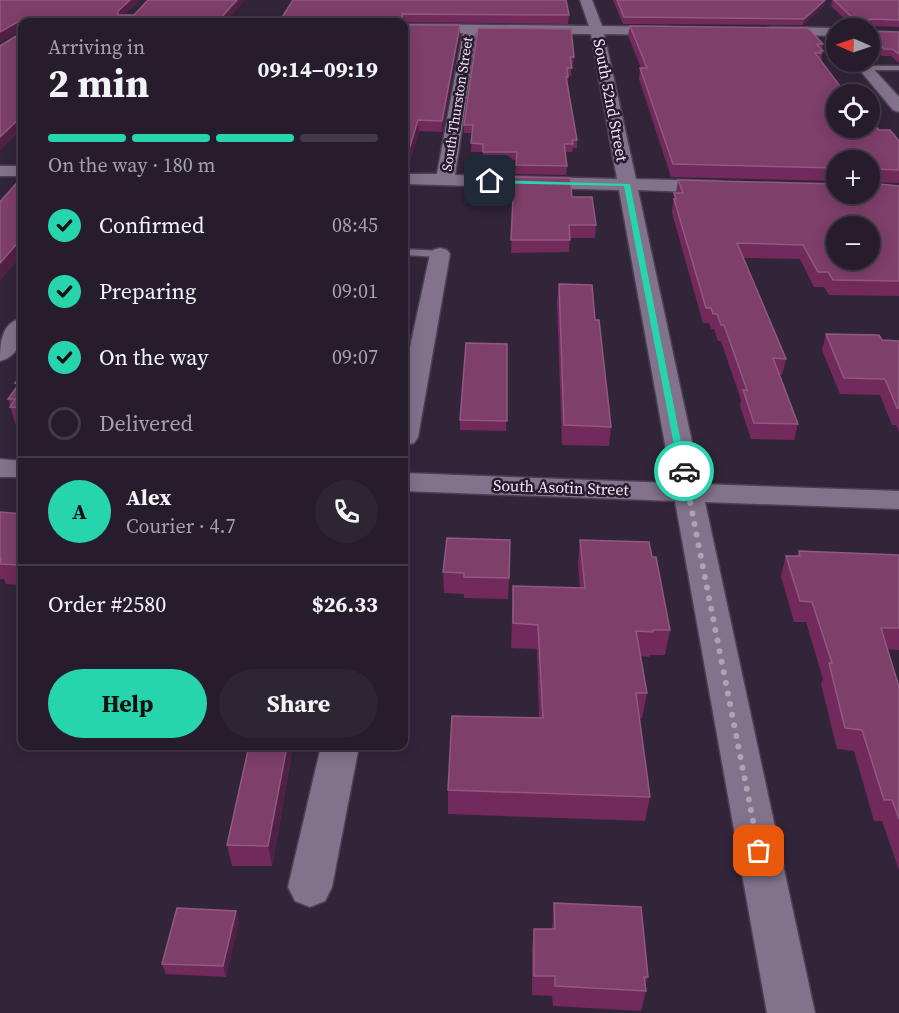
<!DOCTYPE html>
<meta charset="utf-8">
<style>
body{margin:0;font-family:"Source Serif 4",serif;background:#2e2533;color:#f1f3f6;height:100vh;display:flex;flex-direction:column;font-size:22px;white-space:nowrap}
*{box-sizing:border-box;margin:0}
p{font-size:20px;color:#a4a1a9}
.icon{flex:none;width:33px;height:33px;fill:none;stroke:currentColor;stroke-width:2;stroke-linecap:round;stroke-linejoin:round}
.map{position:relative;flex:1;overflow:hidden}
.details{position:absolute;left:18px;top:18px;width:390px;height:732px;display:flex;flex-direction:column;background:#261c2b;border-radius:12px;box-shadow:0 3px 15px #0003,0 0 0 2px #423a47}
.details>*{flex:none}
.needle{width:39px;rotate:272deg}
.buttons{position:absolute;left:826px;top:18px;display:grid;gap:12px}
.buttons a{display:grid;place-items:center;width:54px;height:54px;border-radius:50%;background:#261c2b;box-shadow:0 3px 15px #0003,0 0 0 2px #423a47;font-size:30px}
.pin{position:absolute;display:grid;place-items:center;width:51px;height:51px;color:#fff;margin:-26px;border-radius:12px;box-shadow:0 3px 9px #0006}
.courier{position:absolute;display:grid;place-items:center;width:60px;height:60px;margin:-30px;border:4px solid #26d5ae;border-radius:50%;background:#fff;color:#222;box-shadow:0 2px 8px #0007}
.headline em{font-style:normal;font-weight:700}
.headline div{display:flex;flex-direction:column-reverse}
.headline{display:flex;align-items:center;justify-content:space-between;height:102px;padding:0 30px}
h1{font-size:39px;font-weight:700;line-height:45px}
.bar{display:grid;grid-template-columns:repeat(4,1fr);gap:9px 6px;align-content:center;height:72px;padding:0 30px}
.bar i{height:8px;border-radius:4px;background:#423a47}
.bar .current{background:#26d5ae}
.bar p{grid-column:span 4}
.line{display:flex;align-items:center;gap:15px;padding:0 30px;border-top:2px solid #423a47}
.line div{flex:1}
.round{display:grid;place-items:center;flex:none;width:63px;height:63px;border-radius:32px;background:#2e2533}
ol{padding:0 30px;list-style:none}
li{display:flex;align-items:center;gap:18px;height:66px}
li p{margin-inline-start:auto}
li .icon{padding:6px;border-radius:50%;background:#26d5ae;color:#111;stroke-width:4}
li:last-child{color:#a4a1a9}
li i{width:33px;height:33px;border:3px solid #423a47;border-radius:50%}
.button{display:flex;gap:12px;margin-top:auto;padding:12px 30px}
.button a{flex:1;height:69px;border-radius:36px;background:#26d5ae;color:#111;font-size:24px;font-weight:700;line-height:69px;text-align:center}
.button a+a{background:#2e2533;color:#f1f3f6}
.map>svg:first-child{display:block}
</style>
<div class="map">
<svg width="899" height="1013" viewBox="0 0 899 1013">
<rect width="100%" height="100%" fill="#322539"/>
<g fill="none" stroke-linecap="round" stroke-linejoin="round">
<defs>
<g id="lane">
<path d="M 866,66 L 899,66 L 899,70 L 863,70 Z"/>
<path d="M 404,249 L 440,251 L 445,254 L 440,257 L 404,255 Z"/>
</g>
<g id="street">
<path d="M 580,0 L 592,0 L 602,26 L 670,27 L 676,31 L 670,35 L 604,34 L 636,179 L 718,181 L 725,183 L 727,187 L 725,191 L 718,193 L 638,190 L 701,484 L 899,491 L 899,509 L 705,502 L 815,1013 L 767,1013 L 675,501 L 404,491 L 404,473 L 672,483 L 619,190 L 404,184 L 404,174 L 437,174 L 463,33 L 404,32 L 404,24 L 589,26 ZM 476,33 L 591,34 L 617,179 L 455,175 Z"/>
<path d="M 772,27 L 837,28 L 838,28 L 837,36 L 767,34 L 766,31 L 767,28 Z"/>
<path d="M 853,62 L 867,62 L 899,97 L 899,112 L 893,110 Z"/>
<rect x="0" y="166" width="22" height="10"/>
<path d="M 440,248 L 447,250 L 450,254 L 418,437 L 414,443 L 404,445 L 404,375 L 430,254 L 433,250 Z"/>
<path d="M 22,318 C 24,336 20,356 0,361 C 0,343 1,323 22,318 Z"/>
<path d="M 0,459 L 22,461 L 22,477 L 0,477 Z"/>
<path d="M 321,746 L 359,746 L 332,887 L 325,901 L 310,907 L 295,901 L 288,887 Z"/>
</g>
</defs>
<use href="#lane" stroke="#4c4153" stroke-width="3"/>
<use href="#street" stroke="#4c4153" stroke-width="3"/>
<use href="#lane" fill="#82728b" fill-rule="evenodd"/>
<use href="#street" fill="#82728b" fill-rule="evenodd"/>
</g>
<g fill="#712a5b">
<path d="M 293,0 L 569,15 L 568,24 L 402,22 Z"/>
<path d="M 613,0 L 825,0 L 824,6 L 803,25 L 623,24 Z"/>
<path d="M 832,0 L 899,0 L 899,27 L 869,26 L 870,28 L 854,28 L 831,6 Z"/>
<path d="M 404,25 L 460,25 L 460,34 L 442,132 L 419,131 L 407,172 Z"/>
<path d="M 630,26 L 823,44 L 822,50 L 823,51 L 821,61 L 837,128 L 879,130 L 899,141 L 899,183 L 870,182 L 870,183 L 837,160 L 837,181 L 671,177 L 639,79 L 640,68 L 641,68 L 628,36 Z"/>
<path d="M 478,28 L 574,57 L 573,64 L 571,64 L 571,76 L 568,76 L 568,84 L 577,140 L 577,148 L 573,148 L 572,152 L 565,152 L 567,166 L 566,175 L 515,174 L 516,160 L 483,160 L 483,152 L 471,152 L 472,133 L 464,133 L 464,125 Z"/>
<path d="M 870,30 L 870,31 L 899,32 L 899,63 L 891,56 L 882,56 L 870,44 Z"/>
<path d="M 514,177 L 572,197 L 596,225 L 595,238 L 570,238 L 569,252 L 511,253 Z"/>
<path d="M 678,180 L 899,186 L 899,296 L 829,295 L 824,287 L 814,287 L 800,259 L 743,258 L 786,359 L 782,375 L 779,375 L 798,424 L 794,440 L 751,439 L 740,406 L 741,400 L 721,341 L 718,341 L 714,329 L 711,329 L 709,323 L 703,323 L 672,213 L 674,193 L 676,193 Z"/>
<path d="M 559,284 L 595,320 L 611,427 L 609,446 L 562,445 L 557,301 Z"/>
<path d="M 826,334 L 882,340 L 899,341 L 899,432 L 896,425 L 892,425 L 880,395 L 840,394 L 822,350 Z"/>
<path d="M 507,344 L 506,431 L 460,430 L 460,420 Z"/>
<path d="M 22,374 L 22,426 L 16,426 L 8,399 L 16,387 L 15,383 Z"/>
<path d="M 0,512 L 22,514 L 22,585 L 6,584 L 4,579 L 0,579 Z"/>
<path d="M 447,538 L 509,578 L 508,599 L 464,598 L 464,594 L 444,593 L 443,572 Z"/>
<path d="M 580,540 L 652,557 L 670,630 L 665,655 L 649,655 L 649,657 L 640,656 L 647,693 L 642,718 L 639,718 L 650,797 L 645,821 L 448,814 L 448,790 L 539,718 L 537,649 L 511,648 L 513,586 L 580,588 L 578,564 Z"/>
<path d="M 799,551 L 899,555 L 899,650 L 887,649 L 899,687 L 899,870 L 882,821 L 874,821 L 854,751 L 837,749 L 821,684 L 823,679 L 806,622 L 794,622 L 781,576 L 786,556 L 797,556 Z"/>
<path d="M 293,747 L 272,866 L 232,866 L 227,845 Z"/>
<path d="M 554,903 L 648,977 L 645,987 L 646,991 L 641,1011 L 553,1006 L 552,996 L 532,995 L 532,949 L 534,929 L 552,929 Z"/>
<path d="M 239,921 L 226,977 L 166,974 L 162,964 Z"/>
</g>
<g fill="#522046">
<path d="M 130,0 L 141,0 L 119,20 L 119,22 L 118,11 Z"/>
<path d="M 237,0 L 245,0 L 226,22 L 217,22 Z"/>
<path d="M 825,0 L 824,6 L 803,25 L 804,19 Z"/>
<path d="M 21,20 L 22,30 L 0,42 L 0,32 Z"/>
<path d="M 460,25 L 460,34 L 442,132 L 442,121 Z"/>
<path d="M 22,116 L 22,130 L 0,151 L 0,137 Z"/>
<path d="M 418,120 L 419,131 L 407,172 L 404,173 L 404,161 Z"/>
<path d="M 22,238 L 22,255 L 0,281 L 0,263 Z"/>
<path d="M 287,746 L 293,746 L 293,747 L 272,866 L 268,846 Z"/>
<path d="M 236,911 L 239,921 L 226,977 L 223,966 Z"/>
</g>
<g fill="#7e3f6b" stroke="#905981" stroke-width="1.5" fill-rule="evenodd">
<path d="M 0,0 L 130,0 L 118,11 L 118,15 L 134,15 L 148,0 L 237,0 L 217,22 L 22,22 L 22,116 L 0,137 L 0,46 L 21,33 L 21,20 L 0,32 Z"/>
<path d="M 293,0 L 566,0 L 569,15 L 402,14 L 402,22 L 279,22 Z"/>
<path d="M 617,0 L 825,0 L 804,19 L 624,17 Z"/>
<path d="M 834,0 L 899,0 L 899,20 L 871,19 L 868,21 L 870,28 L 863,28 Z"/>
<path d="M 404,25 L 460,25 L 442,121 L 418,120 L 406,160 L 404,161 Z"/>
<path d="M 630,26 L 808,28 L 823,44 L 817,44 L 823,51 L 820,51 L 821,53 L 815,53 L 846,94 L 837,94 L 837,128 L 870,128 L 870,119 L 879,130 L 890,130 L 899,141 L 899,170 L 874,169 L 871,179 L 870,179 L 870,160 L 837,160 L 837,168 L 673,164 L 640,68 L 647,68 Z"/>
<path d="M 478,28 L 571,29 L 574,57 L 570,57 L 572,68 L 567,68 L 568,77 L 566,77 L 577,140 L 572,140 L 573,144 L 564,144 L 567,166 L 516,165 L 517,152 L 483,152 L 483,144 L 471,143 L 473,125 L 464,125 Z"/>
<path d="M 870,30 L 870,31 L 899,32 L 899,54 L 892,49 L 884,49 L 870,35 Z"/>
<path d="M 22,177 L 22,238 L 0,263 L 0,202 Z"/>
<path d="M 514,177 L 570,178 L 572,197 L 592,197 L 596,225 L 569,225 L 570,240 L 511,240 Z"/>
<path d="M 678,180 L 837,184 L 837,194 L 870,194 L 870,183 L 899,186 L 899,281 L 833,280 L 828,272 L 818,272 L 803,245 L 737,243 L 786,359 L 773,358 L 798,424 L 754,423 L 743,390 L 747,390 L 724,325 L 721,325 L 717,314 L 713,314 L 711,308 L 706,308 L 674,199 L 676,199 L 674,193 L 683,193 ZM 837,226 L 870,226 L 870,260 L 837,260 Z"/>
<path d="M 559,284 L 592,285 L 595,320 L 599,320 L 611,427 L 564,425 Z"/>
<path d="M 826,334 L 879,335 L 882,340 L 899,341 L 899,408 L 897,408 L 885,379 L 844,378 Z"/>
<path d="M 466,343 L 507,344 L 507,421 L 460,420 Z"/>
<path d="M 22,374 L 22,408 L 10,407 L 15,399 L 8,399 L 19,384 L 15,383 Z"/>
<path d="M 0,512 L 22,514 L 22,565 L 0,564 L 1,559 L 0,559 Z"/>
<path d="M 447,538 L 510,540 L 509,578 L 464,577 L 464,573 L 443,572 Z"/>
<path d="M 580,540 L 649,542 L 652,557 L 656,557 L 670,630 L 653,630 L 653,632 L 636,631 L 647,693 L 636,693 L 650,797 L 448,790 L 452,716 L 543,718 L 538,625 L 513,623 L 513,586 L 585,588 Z"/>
<path d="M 799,551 L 899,555 L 899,628 L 881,628 L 899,687 L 899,819 L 892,800 L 884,800 L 862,730 L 845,728 L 829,663 L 832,663 L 812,602 L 800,601 L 786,556 L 800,556 Z"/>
<path d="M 249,746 L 287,746 L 268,846 L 227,845 Z"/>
<path d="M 554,903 L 641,907 L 648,977 L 644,977 L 646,991 L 555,986 L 555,976 L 534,976 L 534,929 L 555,929 Z"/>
<path d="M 177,908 L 236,911 L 223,966 L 162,964 Z"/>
</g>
<path fill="#26d5ae" d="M 488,180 L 630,184 L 687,473 L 679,471 L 624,186 L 490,183 Z"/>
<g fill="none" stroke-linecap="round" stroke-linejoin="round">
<path stroke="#ada3b3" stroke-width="6" stroke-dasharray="0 10.8" d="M 684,471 L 759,851"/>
</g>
<g text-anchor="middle" stroke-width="5" stroke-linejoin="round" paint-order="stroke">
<g font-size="14" fill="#efe7f5" stroke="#281b2f">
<text transform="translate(457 104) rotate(-81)" y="5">South Thurston Street</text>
</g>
<g font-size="16" fill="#efe7f5" stroke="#281b2f">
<text transform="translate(611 100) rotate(79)" y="6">South 52nd Street</text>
<text transform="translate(561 487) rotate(2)" y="6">South Asotin Street</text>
</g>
</g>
</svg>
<div class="buttons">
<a><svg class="needle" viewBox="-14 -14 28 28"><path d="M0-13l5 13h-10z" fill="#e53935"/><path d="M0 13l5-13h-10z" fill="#a4a1a9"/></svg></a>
<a><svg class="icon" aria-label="locate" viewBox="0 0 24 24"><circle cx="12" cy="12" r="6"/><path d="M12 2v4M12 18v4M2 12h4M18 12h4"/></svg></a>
<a>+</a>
<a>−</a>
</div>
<div class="pin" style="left:759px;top:851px;background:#ea580c"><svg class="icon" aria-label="bag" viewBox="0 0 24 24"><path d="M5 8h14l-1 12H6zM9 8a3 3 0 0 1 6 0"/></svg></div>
<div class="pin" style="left:490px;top:181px;background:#1f2937"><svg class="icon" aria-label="home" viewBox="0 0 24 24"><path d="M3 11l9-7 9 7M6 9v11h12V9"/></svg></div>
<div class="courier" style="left:684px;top:471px"><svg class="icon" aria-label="car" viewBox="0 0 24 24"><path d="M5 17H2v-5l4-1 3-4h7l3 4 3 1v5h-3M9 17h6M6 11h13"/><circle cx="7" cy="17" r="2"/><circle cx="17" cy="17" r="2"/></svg></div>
<section class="details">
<div class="headline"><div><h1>2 min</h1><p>Arriving in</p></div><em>09:14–09:19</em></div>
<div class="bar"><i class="current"></i><i class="current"></i><i class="current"></i><i></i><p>On the way · 180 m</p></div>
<ol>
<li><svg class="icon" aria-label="check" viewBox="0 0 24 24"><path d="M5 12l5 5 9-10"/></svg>Confirmed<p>08:45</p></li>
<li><svg class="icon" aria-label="check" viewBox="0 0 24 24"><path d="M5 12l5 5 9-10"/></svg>Preparing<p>09:01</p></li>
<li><svg class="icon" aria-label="check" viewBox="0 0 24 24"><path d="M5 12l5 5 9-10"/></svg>On the way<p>09:07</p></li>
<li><i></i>Delivered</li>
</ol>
<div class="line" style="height:108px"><b class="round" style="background:#26d5ae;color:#111">A</b><div><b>Alex</b><p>Courier · 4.7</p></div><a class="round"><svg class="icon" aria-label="phone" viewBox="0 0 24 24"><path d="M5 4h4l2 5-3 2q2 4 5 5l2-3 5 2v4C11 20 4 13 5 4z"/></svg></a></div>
<div class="line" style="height:78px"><div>Order #2580</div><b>$26.33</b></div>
<div class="button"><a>Help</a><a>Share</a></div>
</section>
</div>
